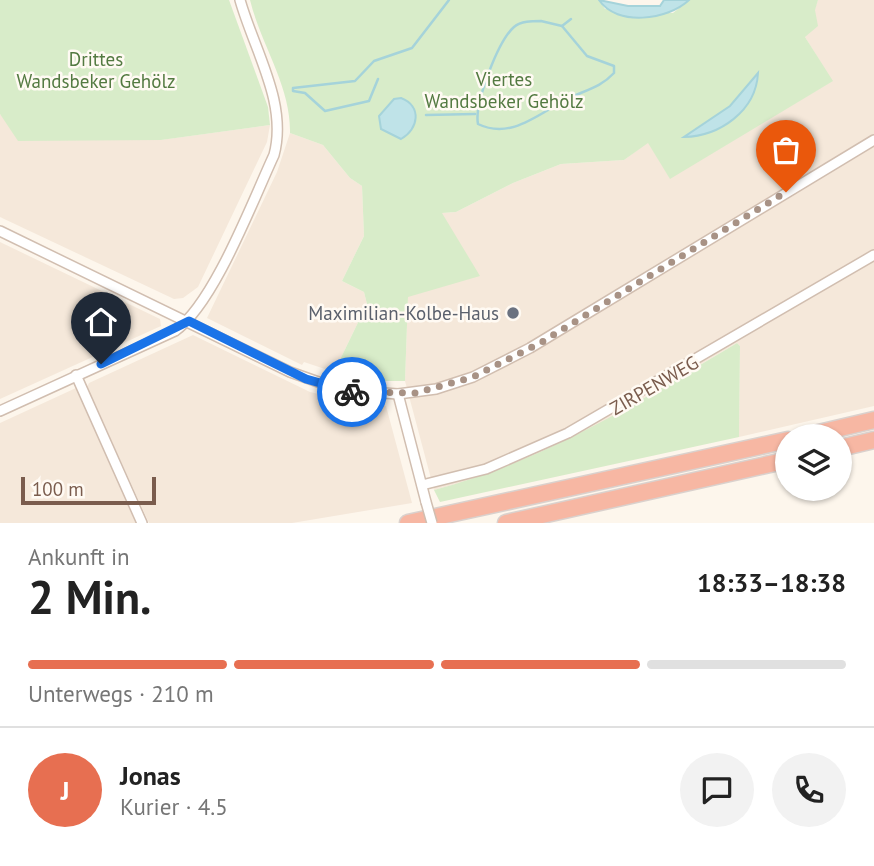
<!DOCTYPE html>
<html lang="de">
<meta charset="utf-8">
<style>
body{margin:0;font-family:"PT Sans",sans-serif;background:#f2f2f2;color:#222;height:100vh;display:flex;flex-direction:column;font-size:26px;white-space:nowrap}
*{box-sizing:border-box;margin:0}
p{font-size:23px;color:#767676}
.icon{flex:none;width:38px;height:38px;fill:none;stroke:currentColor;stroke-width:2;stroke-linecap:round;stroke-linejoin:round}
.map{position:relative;height:523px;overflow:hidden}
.details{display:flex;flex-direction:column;background:#fff;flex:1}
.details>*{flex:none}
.buttons{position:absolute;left:775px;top:424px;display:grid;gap:14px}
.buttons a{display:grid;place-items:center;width:77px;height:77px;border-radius:50%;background:#fff;box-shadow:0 2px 5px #0004;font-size:35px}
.scale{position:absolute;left:21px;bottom:18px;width:135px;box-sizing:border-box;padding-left:7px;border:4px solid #7a5c4d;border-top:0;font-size:19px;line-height:24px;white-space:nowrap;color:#7a5c4d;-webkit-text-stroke:5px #fffaf3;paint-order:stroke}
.pin{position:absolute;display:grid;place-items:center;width:60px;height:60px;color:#fff;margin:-72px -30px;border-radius:50% 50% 50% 0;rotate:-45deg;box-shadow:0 0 7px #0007}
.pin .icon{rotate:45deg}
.courier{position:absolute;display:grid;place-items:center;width:70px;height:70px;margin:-35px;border:5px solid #1a73e8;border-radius:50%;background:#fff;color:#222;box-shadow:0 2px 9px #0007}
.head em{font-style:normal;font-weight:600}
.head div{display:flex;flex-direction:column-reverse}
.head{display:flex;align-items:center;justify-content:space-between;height:119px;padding:0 28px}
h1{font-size:46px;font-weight:600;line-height:52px}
.bar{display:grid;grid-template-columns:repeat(4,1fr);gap:10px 7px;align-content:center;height:84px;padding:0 28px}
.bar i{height:9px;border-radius:5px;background:#e0e0e0}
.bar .active{background:#e76f51}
.bar p{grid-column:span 4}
.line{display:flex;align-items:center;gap:18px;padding:0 28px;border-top:2px solid #e0e0e0}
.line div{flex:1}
.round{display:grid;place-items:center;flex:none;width:74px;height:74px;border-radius:37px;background:#f2f2f2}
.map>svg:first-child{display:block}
</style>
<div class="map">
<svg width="874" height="523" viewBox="0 0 874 523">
<rect width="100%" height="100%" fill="#fdf6ec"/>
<g fill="#f5e8da">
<path d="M 818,0 L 874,0 L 874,406 L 739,437 L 740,346 L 737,343 L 590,430 L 486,476 L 434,490 L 405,381 L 408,297 L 442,213 L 456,212 L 513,183 L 561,164 L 624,160 L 648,142 L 670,178 L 832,81 L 805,37 Z"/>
<path d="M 0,114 L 10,126 L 160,140 L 270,125 L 267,142 L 198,287 L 183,298 L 174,299 L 0,217 Z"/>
<path d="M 290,133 L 323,145 L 350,178 L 362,186 L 364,236 L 342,281 L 364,292 L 367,304 L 334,372 L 304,362 L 302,365 L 207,318 L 277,172 Z"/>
<path d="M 0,242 L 160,319 L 161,326 L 0,399 Z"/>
<path d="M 193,335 L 310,392 L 366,405 L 386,406 L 412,503 L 292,523 L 149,523 L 87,387 L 89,383 Z"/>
<path d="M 76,388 L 137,523 L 0,523 L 0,423 Z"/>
</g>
<g fill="#d8ecc9">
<path d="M 0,0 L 229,0 L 268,107 L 270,125 L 161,140 L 18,141 L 0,114 Z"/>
<path d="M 250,0 L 599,0 L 605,9 L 673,13 L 689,0 L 818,0 L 815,10 L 818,26 L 805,37 L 833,81 L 670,179 L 648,143 L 624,160 L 561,164 L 513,183 L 456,212 L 442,213 L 480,276 L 408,297 L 405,381 L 385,381 L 334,372 L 367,304 L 364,292 L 342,281 L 364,236 L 362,186 L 350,178 L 323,145 L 290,133 C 291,86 261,45 250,0 Z"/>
<path d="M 737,343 L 740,346 L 739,437 L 440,502 L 434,490 C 549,459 636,403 737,343 Z"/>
</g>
<g fill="#bfe3e8" stroke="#a5d3da" stroke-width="2">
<path d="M 599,0 L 628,6 L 660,6 L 664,0 L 689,0 C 668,20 617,27 599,0 Z"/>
<path d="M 758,73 C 756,111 720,136 684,137 L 730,106 Z"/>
<path d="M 401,98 C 422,106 419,129 401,139 L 381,129 L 379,116 L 394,99 Z"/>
</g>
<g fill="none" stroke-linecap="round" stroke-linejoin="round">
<g stroke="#a5d3da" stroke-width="2.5">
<path d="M 541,21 L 562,26 L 587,56 L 614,66 L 614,73 C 600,88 585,90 567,99 C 538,114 511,140 478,124 C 474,104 498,41 514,27 C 521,21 532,21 541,21 Z"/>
<path d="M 562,26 L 571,19"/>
<path d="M 378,79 L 369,101 L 325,111 L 305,93 L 293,91 L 293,88 L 355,81 L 374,61 L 412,48 L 449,0"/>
<path d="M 426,115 L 475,114"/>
</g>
<defs>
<g id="street">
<path d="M 0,231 L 290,372 L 341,390 L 398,394 L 436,389 L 473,377 L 530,348 L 874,140"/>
<path d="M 76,375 L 142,523"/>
<path d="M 398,394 L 426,502"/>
<path d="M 0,411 L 175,331 C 214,304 253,200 274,155 C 288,103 254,50 240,0"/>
<path d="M 422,485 L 486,469 L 568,433 L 874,255"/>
</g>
<g id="highway">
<path d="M 806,436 L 874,420"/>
<path d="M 840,448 L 874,440"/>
<path d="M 408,523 L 788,440"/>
<path d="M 506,523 L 788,460"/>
</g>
</defs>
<use href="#street" stroke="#d1beb0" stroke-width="12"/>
<use href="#highway" stroke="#dad1cd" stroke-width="19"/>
<use href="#street" stroke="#fff" stroke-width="9"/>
<use href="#highway" stroke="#f7b7a3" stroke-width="16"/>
<defs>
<path id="street-bridge" d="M 426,502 L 432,523"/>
</defs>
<use href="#street-bridge" stroke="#d1beb0" stroke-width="12" stroke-linecap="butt"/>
<use href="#street-bridge" stroke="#fff" stroke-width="9"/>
</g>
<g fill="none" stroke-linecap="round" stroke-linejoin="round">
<path stroke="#a89285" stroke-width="7" stroke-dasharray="0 12.6" d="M 352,392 L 416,393 L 473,377 L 542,342 L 786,192"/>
<path stroke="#1a73e8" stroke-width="9" d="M 101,364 L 189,321 L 306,379 L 352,392"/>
</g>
<circle fill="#6b7280" stroke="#fffaf3" stroke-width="2.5" cx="513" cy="313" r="7"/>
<g text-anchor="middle" stroke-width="5" stroke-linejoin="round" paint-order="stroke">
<g font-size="19" fill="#537a41" stroke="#fffaf3">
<text x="96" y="66">Drittes<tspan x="96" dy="22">Wandsbeker Gehölz</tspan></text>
<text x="504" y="86">Viertes<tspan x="504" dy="22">Wandsbeker Gehölz</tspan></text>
</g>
<g font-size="19" fill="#5b616d" stroke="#fffaf3" text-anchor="end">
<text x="499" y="320">Maximilian-Kolbe-Haus</text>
</g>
<g font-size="19" fill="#7a5c4d" stroke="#fffaf3">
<text transform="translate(654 385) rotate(-30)" y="7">ZIRPENWEG</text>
</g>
</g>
</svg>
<div class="buttons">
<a><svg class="icon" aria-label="layers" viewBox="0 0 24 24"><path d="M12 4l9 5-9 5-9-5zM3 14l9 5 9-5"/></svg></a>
</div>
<div class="scale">100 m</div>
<div class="pin" style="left:786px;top:192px;background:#ea580c"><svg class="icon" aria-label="bag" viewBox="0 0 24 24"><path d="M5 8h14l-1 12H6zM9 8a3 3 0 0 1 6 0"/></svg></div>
<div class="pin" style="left:101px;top:364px;background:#1f2937"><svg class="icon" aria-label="home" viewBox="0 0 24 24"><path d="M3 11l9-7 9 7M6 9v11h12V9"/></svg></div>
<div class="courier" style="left:352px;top:392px"><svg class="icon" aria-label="bike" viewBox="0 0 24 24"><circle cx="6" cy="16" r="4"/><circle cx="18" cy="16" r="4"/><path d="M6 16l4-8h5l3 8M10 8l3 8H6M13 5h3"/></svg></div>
</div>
<section class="details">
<div class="head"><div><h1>2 Min.</h1><p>Ankunft in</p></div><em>18:33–18:38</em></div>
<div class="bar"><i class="active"></i><i class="active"></i><i class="active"></i><i></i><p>Unterwegs · 210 m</p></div>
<div class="line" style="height:126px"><b class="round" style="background:#e76f51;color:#fff">J</b><div><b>Jonas</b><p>Kurier · 4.5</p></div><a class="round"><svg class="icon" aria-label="chat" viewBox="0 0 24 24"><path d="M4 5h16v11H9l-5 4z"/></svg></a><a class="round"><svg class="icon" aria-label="phone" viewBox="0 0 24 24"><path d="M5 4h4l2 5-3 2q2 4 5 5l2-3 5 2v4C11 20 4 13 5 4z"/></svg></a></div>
</section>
